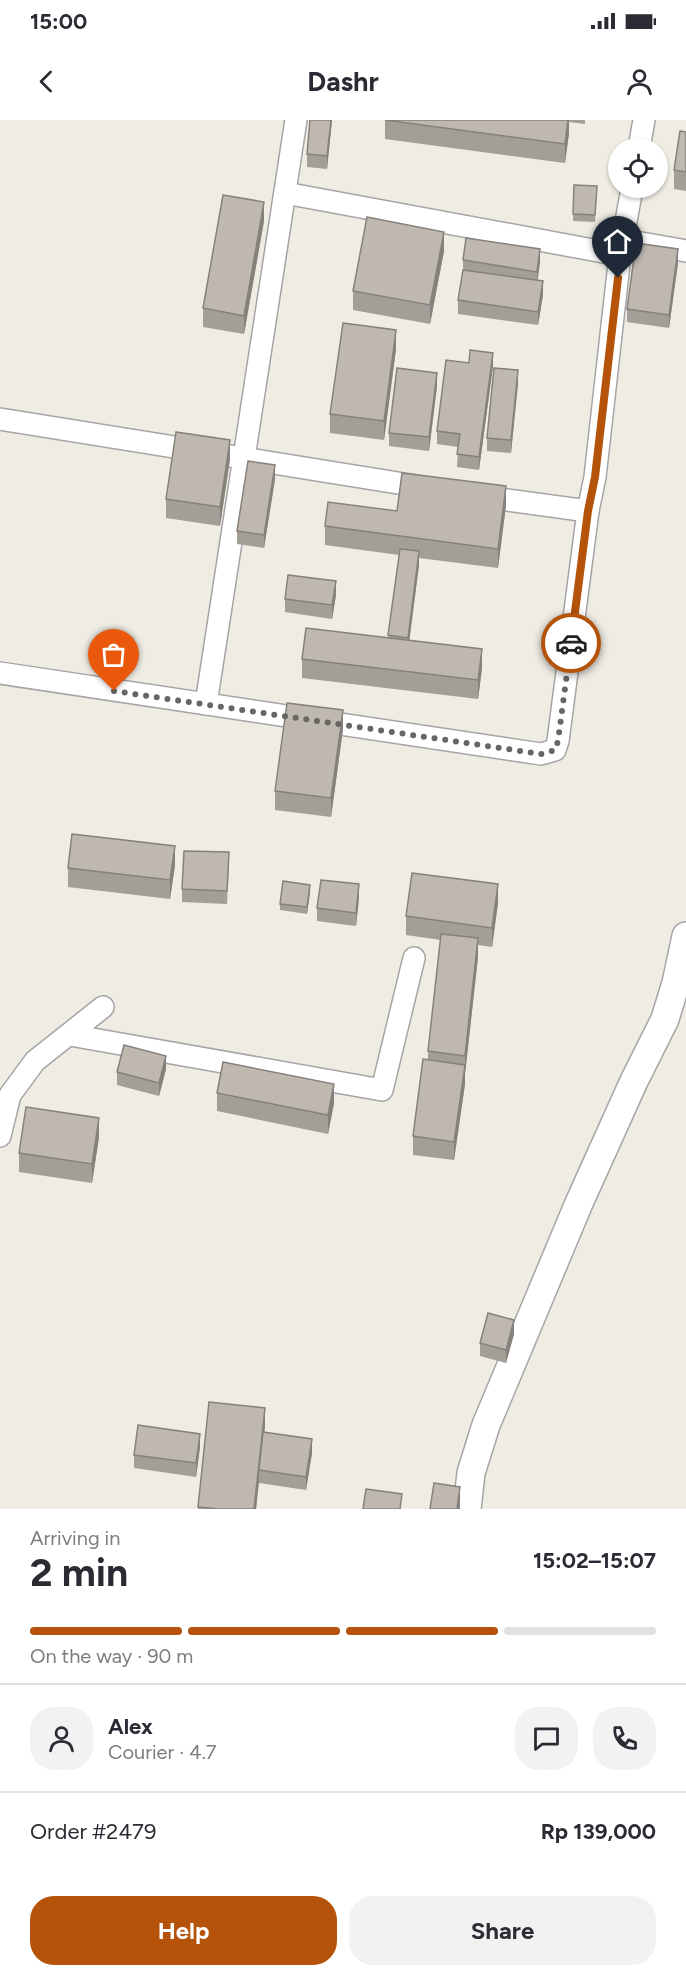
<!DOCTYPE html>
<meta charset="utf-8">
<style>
body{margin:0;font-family:Figtree,sans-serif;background:#f2f2f3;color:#2b2b33;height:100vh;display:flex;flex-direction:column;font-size:22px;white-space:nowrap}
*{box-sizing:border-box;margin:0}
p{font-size:20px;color:#7c7c81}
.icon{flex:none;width:33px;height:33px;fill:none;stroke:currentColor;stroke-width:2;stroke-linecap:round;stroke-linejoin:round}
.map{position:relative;height:1389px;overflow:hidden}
.drawer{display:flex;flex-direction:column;background:#fff;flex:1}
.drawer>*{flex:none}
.buttons{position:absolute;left:608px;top:18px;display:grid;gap:12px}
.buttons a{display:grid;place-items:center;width:60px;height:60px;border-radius:50%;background:#fff;box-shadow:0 2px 4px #0004;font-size:30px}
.pin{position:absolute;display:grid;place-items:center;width:51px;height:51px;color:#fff;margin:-62px -26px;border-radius:50% 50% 50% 0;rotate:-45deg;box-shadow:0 0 6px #0007}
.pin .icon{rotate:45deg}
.courier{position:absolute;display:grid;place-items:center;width:60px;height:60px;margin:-30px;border:4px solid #b45309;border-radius:50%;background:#fff;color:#222;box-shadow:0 2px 8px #0007}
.headline em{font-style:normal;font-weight:700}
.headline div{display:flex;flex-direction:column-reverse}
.headline{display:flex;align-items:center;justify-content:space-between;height:102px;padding:0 30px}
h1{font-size:39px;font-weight:700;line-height:45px}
.bar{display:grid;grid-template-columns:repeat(4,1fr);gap:9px 6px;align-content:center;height:72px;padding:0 30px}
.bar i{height:8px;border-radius:4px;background:#e1e1e2}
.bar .active{background:#b45309}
.bar p{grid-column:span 4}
.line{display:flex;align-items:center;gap:15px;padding:0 30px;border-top:2px solid #e1e1e2}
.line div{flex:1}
.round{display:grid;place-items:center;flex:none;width:63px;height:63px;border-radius:24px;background:#f2f2f3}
.action{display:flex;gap:12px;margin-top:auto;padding:12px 30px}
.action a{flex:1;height:69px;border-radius:24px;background:#b45309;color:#fff;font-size:24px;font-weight:700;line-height:69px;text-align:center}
.action a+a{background:#f2f2f3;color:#2b2b33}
.status{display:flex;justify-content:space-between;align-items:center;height:42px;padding:0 30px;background:#fff;direction:ltr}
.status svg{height:16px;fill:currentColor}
header{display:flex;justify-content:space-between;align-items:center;height:78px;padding:0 30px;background:#fff;font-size:27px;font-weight:700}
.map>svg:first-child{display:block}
</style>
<div class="status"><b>15:00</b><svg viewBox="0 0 49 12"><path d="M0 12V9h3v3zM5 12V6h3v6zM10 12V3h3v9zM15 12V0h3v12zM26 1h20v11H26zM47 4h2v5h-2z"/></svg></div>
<header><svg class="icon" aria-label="back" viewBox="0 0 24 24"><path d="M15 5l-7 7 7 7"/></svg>Dashr<svg class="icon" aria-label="person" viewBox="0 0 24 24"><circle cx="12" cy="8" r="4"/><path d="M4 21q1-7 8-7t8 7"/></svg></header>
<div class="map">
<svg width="686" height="1389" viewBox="0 0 686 1389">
<rect width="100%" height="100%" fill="#efece4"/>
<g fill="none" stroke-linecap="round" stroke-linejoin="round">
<defs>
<g id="minor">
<path d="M 639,28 L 644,0"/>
<path d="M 285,73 L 620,135"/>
<path d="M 624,120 L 686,131"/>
<path d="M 0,299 L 429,368"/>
<path d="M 477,376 L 588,391 L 595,357 L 620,135 L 632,68"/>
<path d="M 0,553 L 541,634 L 555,630 L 558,621 L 588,391"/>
<path d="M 206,584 L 296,0"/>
<path d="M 70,915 L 382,970 L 414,838"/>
<path d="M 0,1016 L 10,975 L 35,941 L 103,887"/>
</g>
<path id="tertiary" d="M 467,1389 L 471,1353 L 486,1305 L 579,1083 L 634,961 L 665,899 L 676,863 L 686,816"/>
</defs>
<use href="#minor" stroke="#a5a5a5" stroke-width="24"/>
<use href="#tertiary" stroke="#a5a5a5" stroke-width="30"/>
<use href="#minor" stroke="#fff" stroke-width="21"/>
<use href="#tertiary" stroke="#fff" stroke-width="27"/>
</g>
<g fill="#a49e98">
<path d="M 310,0 L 332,0 L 327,49 L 307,47 L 307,34 Z"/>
<path d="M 385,0 L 585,0 L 585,4 L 569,2 L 569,13 L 565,43 L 385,19 Z"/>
<path d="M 686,12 L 686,71 L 674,69 L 674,50 Z"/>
<path d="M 574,65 L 597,66 L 595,102 L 573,101 Z"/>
<path d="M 264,101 L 244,214 L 203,207 L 203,188 Z"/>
<path d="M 444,131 L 430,204 L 353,190 L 353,171 Z"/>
<path d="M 463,140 L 540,142 L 537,160 L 543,175 L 538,205 L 458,194 L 458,180 L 463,150 Z"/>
<path d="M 678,143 L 669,208 L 627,202 L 627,189 Z"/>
<path d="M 396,229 L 384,320 L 330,313 L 330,294 Z"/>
<path d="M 493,246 L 479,350 L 457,347 L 458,327 L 437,324 L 437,311 Z"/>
<path d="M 518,263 L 511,333 L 487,331 L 487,318 Z"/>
<path d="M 437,266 L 429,331 L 389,326 L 389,313 Z"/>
<path d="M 230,339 L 220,406 L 166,398 L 166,379 Z"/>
<path d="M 275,359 L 264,428 L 237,424 L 237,411 Z"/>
<path d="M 506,385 L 498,448 L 419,438 L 419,445 L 409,521 L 482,548 L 478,579 L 302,558 L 302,539 L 388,518 L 399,435 L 325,425 L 325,406 L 397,391 Z"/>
<path d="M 336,475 L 332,499 L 285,492 L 285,479 Z"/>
<path d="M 343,609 L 331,697 L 275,690 L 275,671 Z"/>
<path d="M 175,745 L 170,779 L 68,767 L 68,748 Z"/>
<path d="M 229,745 L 227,784 L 182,782 L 182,769 Z"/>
<path d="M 310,772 L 307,794 L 280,790 L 280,784 Z"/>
<path d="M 359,778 L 356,806 L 317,801 L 317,788 Z"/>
<path d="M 498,783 L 492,827 L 478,825 L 478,837 L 465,954 L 465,964 L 454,1040 L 413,1035 L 413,1016 L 428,940 L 428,931 L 441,820 L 406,815 L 406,796 Z"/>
<path d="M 166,949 L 159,976 L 117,965 L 117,952 Z"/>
<path d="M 217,973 L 334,983 L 328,1014 L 217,991 Z"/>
<path d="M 99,1017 L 92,1063 L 19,1052 L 19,1033 Z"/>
<path d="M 514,1214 L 506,1243 L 480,1236 L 480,1223 Z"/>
<path d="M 209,1282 L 265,1307 L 264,1312 L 312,1333 L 306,1370 L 259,1363 L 259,1361 L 256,1389 L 198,1389 Z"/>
<path d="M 200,1327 L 196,1357 L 134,1348 L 134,1335 Z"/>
</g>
<g fill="#86817c">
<path d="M 331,0 L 332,0 L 327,49 L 327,36 Z"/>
<path d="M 568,0 L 569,0 L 569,13 L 565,43 L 565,24 Z"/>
<path d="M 264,82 L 264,101 L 244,214 L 244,196 Z"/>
<path d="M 444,112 L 444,131 L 430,204 L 430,185 Z"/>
<path d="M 540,129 L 540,142 L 537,165 L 537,152 Z"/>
<path d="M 678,129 L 678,143 L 669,208 L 669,195 Z"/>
<path d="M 543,161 L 543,175 L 538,205 L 538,192 Z"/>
<path d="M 396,210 L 396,229 L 384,320 L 384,301 Z"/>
<path d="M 493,233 L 493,246 L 479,350 L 479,337 Z"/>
<path d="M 518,250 L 518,263 L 511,333 L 511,320 Z"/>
<path d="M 437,253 L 437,266 L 429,331 L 429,317 Z"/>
<path d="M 230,320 L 230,339 L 220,406 L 220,387 Z"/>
<path d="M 275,345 L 275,359 L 264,428 L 264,415 Z"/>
<path d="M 506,366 L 506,385 L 498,448 L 498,429 Z"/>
<path d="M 419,431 L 419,445 L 408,531 L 408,518 Z"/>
<path d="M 336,461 L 336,475 L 332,499 L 332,485 Z"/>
<path d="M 482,529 L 482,548 L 478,579 L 478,560 Z"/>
<path d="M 343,590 L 343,609 L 331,697 L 331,678 Z"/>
<path d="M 175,726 L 175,745 L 170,779 L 170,760 Z"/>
<path d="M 359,764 L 359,778 L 356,806 L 356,793 Z"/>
<path d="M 498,764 L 498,783 L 492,827 L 492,808 Z"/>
<path d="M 310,765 L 310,772 L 307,794 L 307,787 Z"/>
<path d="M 478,818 L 478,837 L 465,954 L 465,936 Z"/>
<path d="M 166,936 L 166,949 L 159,976 L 159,963 Z"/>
<path d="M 465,945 L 465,964 L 454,1040 L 454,1022 Z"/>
<path d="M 334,964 L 334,983 L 328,1014 L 328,995 Z"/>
<path d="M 99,998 L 99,1017 L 92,1063 L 92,1044 Z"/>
<path d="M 514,1200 L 514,1214 L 506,1243 L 506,1230 Z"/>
<path d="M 265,1288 L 265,1307 L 260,1350 L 259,1350 L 259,1361 L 256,1389 L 254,1389 Z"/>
<path d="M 200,1314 L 200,1327 L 196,1357 L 196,1343 Z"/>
<path d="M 312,1319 L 312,1333 L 306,1370 L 306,1357 Z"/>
<path d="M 460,1367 L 460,1389 L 457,1389 Z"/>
</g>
<g fill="#bfb8b1" stroke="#86817c" stroke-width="1.5">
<path d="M 310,0 L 331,0 L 327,36 L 307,34 Z"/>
<path d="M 385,0 L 568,0 L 565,24 Z"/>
<path d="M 680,11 L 686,12 L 686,52 L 674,50 Z"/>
<path d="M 574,65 L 597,66 L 595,95 L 573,94 Z"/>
<path d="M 223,75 L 264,82 L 244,196 L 203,188 Z"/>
<path d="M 367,97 L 444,112 L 430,185 L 353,171 Z"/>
<path d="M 466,118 L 540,129 L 537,152 L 463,140 Z"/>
<path d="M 636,123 L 678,129 L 669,195 L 627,189 Z"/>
<path d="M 463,150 L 543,161 L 538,192 L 458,180 Z"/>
<path d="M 343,203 L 396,210 L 384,301 L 330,294 Z"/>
<path d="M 470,230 L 493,233 L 479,337 L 457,334 L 460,314 L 437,311 L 446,240 L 469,243 Z"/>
<path d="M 397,248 L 437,253 L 429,317 L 389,313 Z"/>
<path d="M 494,248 L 518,250 L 511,320 L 487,318 Z"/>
<path d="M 176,312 L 230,320 L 220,387 L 166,379 Z"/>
<path d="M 248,341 L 275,345 L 264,415 L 237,411 Z"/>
<path d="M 402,353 L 506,366 L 498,429 L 325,406 L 328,382 L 397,391 Z"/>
<path d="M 400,429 L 419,431 L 408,518 L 388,515 Z"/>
<path d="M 288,455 L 336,461 L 332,485 L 285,479 Z"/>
<path d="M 306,508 L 482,529 L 478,560 L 302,539 Z"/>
<path d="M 287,583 L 343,590 L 331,678 L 275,671 Z"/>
<path d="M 72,714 L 175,726 L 170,760 L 68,748 Z"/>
<path d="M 184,731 L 229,732 L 227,771 L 182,769 Z"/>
<path d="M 412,753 L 498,764 L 492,808 L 406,796 Z"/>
<path d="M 321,760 L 359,764 L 356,793 L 317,788 Z"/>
<path d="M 283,761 L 310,765 L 307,787 L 280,784 Z"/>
<path d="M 441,814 L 478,818 L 465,936 L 428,931 Z"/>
<path d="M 124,925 L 166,936 L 159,963 L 117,952 Z"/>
<path d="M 423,939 L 465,945 L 454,1022 L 413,1016 Z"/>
<path d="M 223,942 L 334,964 L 328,995 L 217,973 Z"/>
<path d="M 26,987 L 99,998 L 92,1044 L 19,1033 Z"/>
<path d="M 488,1193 L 514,1200 L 506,1230 L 480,1223 Z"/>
<path d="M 209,1282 L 265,1288 L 254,1389 L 219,1389 L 198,1387 Z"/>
<path d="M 138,1305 L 200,1314 L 196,1343 L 134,1335 Z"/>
<path d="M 263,1312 L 312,1319 L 306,1357 L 259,1350 Z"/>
<path d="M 434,1363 L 460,1367 L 457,1389 L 430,1389 Z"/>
<path d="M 366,1369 L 402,1374 L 400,1389 L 363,1389 Z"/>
</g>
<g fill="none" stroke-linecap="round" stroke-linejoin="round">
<path stroke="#676663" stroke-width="6" stroke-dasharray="0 10.8" d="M 114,571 L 541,634 L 555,630 L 558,621 L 571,523"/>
<path stroke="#b45309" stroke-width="8" d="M 571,523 L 588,391 L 595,357 L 618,158"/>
</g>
</svg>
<div class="buttons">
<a><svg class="icon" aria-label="locate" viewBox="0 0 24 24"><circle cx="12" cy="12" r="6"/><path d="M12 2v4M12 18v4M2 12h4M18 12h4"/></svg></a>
</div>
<div class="pin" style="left:114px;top:571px;background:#ea580c"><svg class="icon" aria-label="bag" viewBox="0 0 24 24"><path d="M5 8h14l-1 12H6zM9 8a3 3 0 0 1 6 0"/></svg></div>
<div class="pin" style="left:618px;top:158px;background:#1f2937"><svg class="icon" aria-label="home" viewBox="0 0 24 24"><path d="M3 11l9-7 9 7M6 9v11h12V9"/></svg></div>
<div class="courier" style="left:571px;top:523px"><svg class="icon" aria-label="car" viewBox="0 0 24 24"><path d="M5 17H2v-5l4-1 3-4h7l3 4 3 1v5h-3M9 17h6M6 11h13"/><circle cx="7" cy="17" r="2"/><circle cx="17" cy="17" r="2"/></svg></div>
</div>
<section class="drawer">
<div class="headline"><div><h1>2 min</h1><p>Arriving in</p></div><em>15:02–15:07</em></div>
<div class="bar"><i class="active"></i><i class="active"></i><i class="active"></i><i></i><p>On the way · 90 m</p></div>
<div class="line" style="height:108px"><a class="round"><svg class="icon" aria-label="person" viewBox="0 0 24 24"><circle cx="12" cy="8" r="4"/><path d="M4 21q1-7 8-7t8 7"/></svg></a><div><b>Alex</b><p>Courier · 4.7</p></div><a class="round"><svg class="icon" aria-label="chat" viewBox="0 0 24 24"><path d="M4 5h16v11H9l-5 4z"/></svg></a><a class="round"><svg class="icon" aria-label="phone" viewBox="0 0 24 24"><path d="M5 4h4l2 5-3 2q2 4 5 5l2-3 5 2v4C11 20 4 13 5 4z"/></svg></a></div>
<div class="line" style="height:78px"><div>Order #2479</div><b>Rp 139,000</b></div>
<div class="action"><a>Help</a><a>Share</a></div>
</section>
